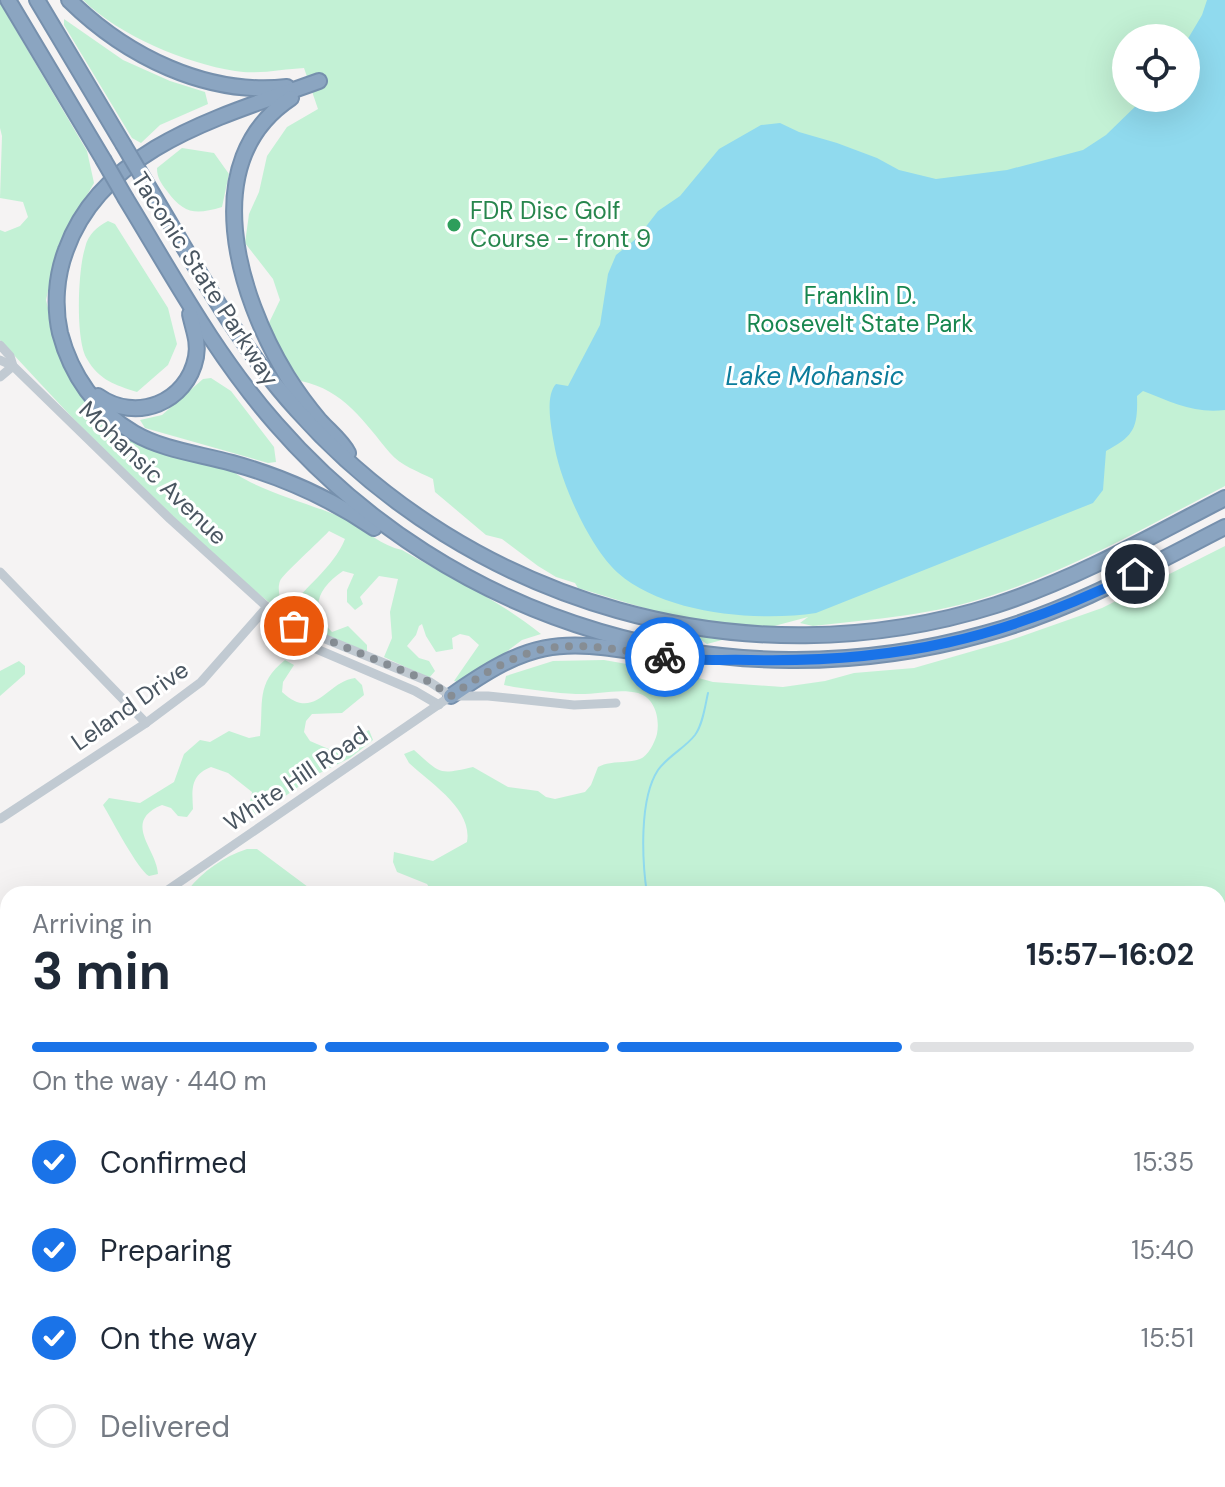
<!DOCTYPE html>
<meta charset="utf-8">
<style>
body{margin:0;font-family:"DM Sans",sans-serif;background:#f6f6f7;color:#1f2937;height:100vh;display:flex;flex-direction:column;font-size:30px;white-space:nowrap}
*{box-sizing:border-box;margin:0}
p{font-size:26px;color:#747a83}
.icon{flex:none;width:44px;height:44px;fill:none;stroke:currentColor;stroke-width:2;stroke-linecap:round;stroke-linejoin:round}
.map{position:relative;flex:1;overflow:hidden}
.drawer{position:absolute;left:0px;top:886px;width:1226px;height:602px;display:flex;flex-direction:column;background:#fff;border-radius:24px 24px 0 0;box-shadow:0 8px 32px #0002}
.drawer>*{flex:none}
.controls{position:absolute;left:1112px;top:24px;display:grid;gap:16px}
.controls a{display:grid;place-items:center;width:88px;height:88px;border-radius:50%;background:#fff;box-shadow:0 8px 32px #0002;font-size:40px}
.pin{position:absolute;display:grid;place-items:center;width:68px;height:68px;color:#fff;margin:-34px;border:4px solid #fff;border-radius:50%;box-shadow:0 2px 8px #0007}
.courier{position:absolute;display:grid;place-items:center;width:80px;height:80px;margin:-40px;border:6px solid #1a73e8;border-radius:50%;background:#fff;color:#222;box-shadow:0 2px 10px #0007}
.head em{font-style:normal;font-weight:700}
.head div{display:flex;flex-direction:column-reverse}
.head{display:flex;align-items:center;justify-content:space-between;height:136px;padding:0 32px}
h1{font-size:52px;font-weight:700;line-height:60px}
.bar{display:grid;grid-template-columns:repeat(4,1fr);gap:12px 8px;align-content:center;height:96px;padding:0 32px}
.bar i{height:10px;border-radius:6px;background:#e0e1e3}
.bar .current{background:#1a73e8}
.bar p{grid-column:span 4}
ol{padding:0 32px;list-style:none}
li{display:flex;align-items:center;gap:24px;height:88px}
li p{margin-inline-start:auto}
li .icon{padding:8px;border-radius:50%;background:#1a73e8;color:#fff;stroke-width:4}
li:last-child{color:#747a83}
li i{width:44px;height:44px;border:4px solid #e0e1e3;border-radius:50%}
.map>svg:first-child{display:block}
</style>
<div class="map">
<svg width="1225" height="1487" viewBox="0 0 1225 1487">
<rect width="100%" height="100%" fill="#f5f3f3"/>
<g fill="#c3f1d5" fill-rule="evenodd">
<path d="M 83,0 L 1225,0 L 1225,486 C 1149,525 1075,568 993,595 C 935,615 874,619 813,626 L 800,623 L 808,617 L 707,644 L 675,623 L 653,619 L 644,608 L 578,588 L 575,583 L 556,577 L 538,566 L 502,539 L 486,535 L 435,492 L 433,479 C 419,472 400,465 390,453 C 364,422 344,390 301,381 L 266,329 L 280,300 L 273,279 L 245,243 L 249,214 L 259,192 L 267,156 L 287,127 L 318,109 L 304,68 C 283,69 257,75 235,71 C 185,63 120,36 83,0 ZM 1126,38 L 1186,38 L 1186,98 L 1126,98 Z"/>
<path d="M 0,3 L 87,151 L 94,183 L 59,244 L 46,300 L 57,344 L 109,420 L 228,465 C 240,487 321,506 347,520 C 365,530 382,546 402,550 C 449,577 499,600 541,634 L 522,640 L 464,684 L 454,681 L 479,645 L 469,636 L 460,634 L 452,638 L 453,649 L 436,652 L 426,636 L 422,624 L 419,626 L 416,635 L 407,646 L 419,658 L 429,661 L 435,671 L 429,678 L 384,657 L 392,638 L 390,612 L 398,579 L 379,576 L 360,597 L 363,604 L 355,610 L 347,602 L 347,590 L 354,574 L 343,571 C 317,589 309,608 332,632 L 348,626 L 367,645 L 367,652 L 300,626 L 286,614 C 303,587 333,569 345,539 L 329,531 C 320,541 282,575 280,581 C 277,589 280,599 283,606 L 274,606 C 174,529 86,433 0,340 L 0,230 L 5,232 L 20,226 L 28,217 L 23,202 L 0,198 L 2,136 L 0,128 Z"/>
<path d="M 64,19 L 123,60 L 170,81 L 205,92 L 208,104 L 160,125 L 141,143 L 132,138 L 64,25 Z"/>
<path d="M 182,148 L 214,153 L 229,174 L 222,207 C 195,215 184,214 167,191 C 161,183 157,178 157,168 Z"/>
<path d="M 108,221 L 115,224 L 168,308 L 177,344 L 168,365 L 137,392 C 115,385 99,380 87,359 C 75,340 78,269 85,248 C 88,234 97,227 108,221 Z"/>
<path d="M 211,378 L 231,391 L 274,447 L 276,462 L 268,463 L 145,428 L 140,420 L 162,415 L 203,379 Z"/>
<path d="M 1225,546 L 1225,1487 L 515,1487 L 510,1480 L 1218,1480 L 1218,894 L 433,894 L 427,884 L 397,872 L 393,862 L 394,852 L 433,861 L 467,842 C 473,809 430,783 409,763 L 404,754 L 414,750 C 441,774 438,775 473,767 L 508,787 L 538,791 L 546,797 L 555,799 L 585,792 L 591,785 L 598,767 C 611,760 627,764 640,759 C 648,756 655,742 657,734 C 660,718 655,698 638,693 C 619,688 595,695 576,694 C 555,693 535,690 514,687 L 504,685 L 506,676 L 553,661 L 604,660 L 684,674 L 713,682 L 783,687 L 825,681 L 854,673 L 914,668 L 1008,641 L 1102,608 Z"/>
<path d="M 285,660 L 294,665 L 283,682 L 282,692 C 315,723 327,681 355,678 L 362,685 L 364,695 L 342,713 L 312,714 L 306,721 L 304,732 L 310,741 L 331,750 L 369,730 L 373,740 L 350,758 L 314,776 L 258,815 L 248,813 L 252,792 L 228,773 L 211,767 C 190,775 192,790 193,809 L 187,817 L 178,816 L 171,808 L 162,805 C 121,822 157,849 158,874 L 149,876 C 138,870 112,820 103,805 L 109,798 L 140,803 L 174,782 L 184,754 L 200,740 L 210,742 L 229,731 L 249,738 L 260,736 C 264,703 255,684 285,660 Z"/>
<path d="M 19,661 L 25,666 L 25,674 L 0,696 L 0,671 Z"/>
<path d="M 247,849 L 257,849 L 308,887 L 331,886 L 341,894 L 190,894 L 188,890 C 203,871 223,857 247,849 Z"/>
</g>
<path fill="#90daee" d="M 1207,0 L 1225,0 L 1225,410 C 1195,414 1171,402 1143,391 L 1137,396 C 1138,428 1134,436 1106,451 L 1103,490 L 1093,503 L 816,613 C 758,622 664,614 618,573 C 590,548 562,485 555,449 C 552,432 544,397 556,384 L 568,386 L 600,325 L 608,274 L 616,255 L 637,238 L 658,211 L 680,196 L 719,149 L 761,125 L 780,123 L 799,132 L 837,143 L 877,158 L 899,170 L 936,179 L 1007,170 L 1083,150 L 1106,135 L 1144,98 L 1186,98 L 1186,42 L 1202,15 Z"/>
<g fill="none" stroke-linecap="round" stroke-linejoin="round">
<g stroke="#90daee" stroke-width="2">
<path d="M 647,894 C 642,860 639,799 658,770 C 668,756 685,748 695,735 C 703,724 705,706 708,693"/>
<path d="M 997,1480 L 1005,1487"/>
</g>
<defs>
<g id="highway">
<path d="M 8,0 L 103,159"/>
<path d="M 37,0 L 123,144"/>
<path d="M 69,0 C 126,56 206,96 287,87"/>
<path d="M 319,81 C 226,115 103,146 66,250 C 56,276 54,306 60,333 C 71,375 96,411 134,433 C 163,450 200,454 232,463 C 283,477 330,498 374,528"/>
<path d="M 291,98 C 196,161 238,296 287,376 C 297,392 308,407 320,421 C 329,431 342,441 348,453"/>
<path d="M 146,183 C 193,261 236,343 297,410 C 471,605 746,684 996,605 C 1076,579 1150,537 1225,498"/>
<path d="M 126,199 C 173,276 216,356 276,424 C 452,626 727,706 984,634 C 1070,611 1147,567 1225,527"/>
<path d="M 98,396 C 136,423 187,403 196,357 C 199,341 193,329 190,314"/>
<path d="M 451,696 C 529,641 556,638 649,654"/>
</g>
</defs>
<use href="#highway" stroke="#7690ad" stroke-width="18"/>
<g stroke="#c1cad2" stroke-width="9">
<path d="M 0,345 L 10,356 L 13,366 L 0,377"/>
<path d="M 0,360 L 13,366 L 170,519 L 267,607 L 294,626 L 430,682 L 451,696 L 488,696 L 574,705 L 616,703"/>
<path d="M 0,572 L 146,723"/>
<path d="M 267,607 L 266,620 L 300,642 L 415,691 L 439,705"/>
<path d="M 0,819 L 146,723 L 201,682 L 267,607"/>
<path d="M 162,894 L 451,696"/>
<path d="M 0,967 L 8,961"/>
</g>
<use href="#highway" stroke="#8ba5c1" stroke-width="14"/>
<defs>
<g id="highway-bridge">
<path d="M 123,144 L 146,183"/>
<path d="M 103,159 L 126,199"/>
</g>
</defs>
<use href="#highway-bridge" stroke="#7690ad" stroke-width="18" stroke-linecap="butt"/>
<use href="#highway-bridge" stroke="#8ba5c1" stroke-width="14"/>
</g>
<g fill="none" stroke-linecap="round" stroke-linejoin="round">
<path stroke="#868d94" stroke-width="8" stroke-dasharray="0 14.4" d="M 294,626 L 430,682 L 451,696 C 536,636 565,640 665,657"/>
<path stroke="#1a73e8" stroke-width="10" d="M 665,657 C 694,662 721,659 750,660 C 897,663 1002,639 1135,574"/>
</g>
<circle fill="#2e9e5b" stroke="#fff" stroke-width="3" cx="454" cy="225" r="8"/>
<g text-anchor="middle" stroke-width="6" stroke-linejoin="round" paint-order="stroke">
<g font-size="24" fill="#27864d" stroke="#fff" text-anchor="start">
<text x="470" y="219">FDR Disc Golf<tspan x="470" dy="28">Course - front 9</tspan></text>
</g>
<g font-size="24" fill="#4a5661" stroke="#fff">
<text transform="translate(205 279) rotate(57)" y="8">Taconic State Parkway</text>
<text transform="translate(153 473) rotate(44)" y="8">Mohansic Avenue</text>
<text transform="translate(130 706) rotate(-35)" y="8">Leland Drive</text>
<text transform="translate(296 779) rotate(-34)" y="8">White Hill Road</text>
</g>
<g font-size="24" fill="#17864f" stroke="#fff">
<text x="860" y="304">Franklin D.<tspan x="860" dy="28">Roosevelt State Park</tspan></text>
</g>
<g font-size="26" font-style="italic" fill="#0c7c9b" stroke="#fff">
<text x="815" y="385">Lake Mohansic</text>
</g>
</g>
</svg>
<div class="controls">
<a><svg class="icon" aria-label="locate" viewBox="0 0 24 24"><circle cx="12" cy="12" r="6"/><path d="M12 2v4M12 18v4M2 12h4M18 12h4"/></svg></a>
</div>
<div class="pin" style="left:294px;top:626px;background:#ea580c"><svg class="icon" aria-label="bag" viewBox="0 0 24 24"><path d="M5 8h14l-1 12H6zM9 8a3 3 0 0 1 6 0"/></svg></div>
<div class="pin" style="left:1135px;top:574px;background:#1f2937"><svg class="icon" aria-label="home" viewBox="0 0 24 24"><path d="M3 11l9-7 9 7M6 9v11h12V9"/></svg></div>
<div class="courier" style="left:665px;top:657px"><svg class="icon" aria-label="bike" viewBox="0 0 24 24"><circle cx="6" cy="16" r="4"/><circle cx="18" cy="16" r="4"/><path d="M6 16l4-8h5l3 8M10 8l3 8H6M13 5h3"/></svg></div>
<section class="drawer">
<div class="head"><div><h1>3 min</h1><p>Arriving in</p></div><em>15:57–16:02</em></div>
<div class="bar"><i class="current"></i><i class="current"></i><i class="current"></i><i></i><p>On the way · 440 m</p></div>
<ol>
<li><svg class="icon" aria-label="check" viewBox="0 0 24 24"><path d="M5 12l5 5 9-10"/></svg>Confirmed<p>15:35</p></li>
<li><svg class="icon" aria-label="check" viewBox="0 0 24 24"><path d="M5 12l5 5 9-10"/></svg>Preparing<p>15:40</p></li>
<li><svg class="icon" aria-label="check" viewBox="0 0 24 24"><path d="M5 12l5 5 9-10"/></svg>On the way<p>15:51</p></li>
<li><i></i>Delivered</li>
</ol>
</section>
</div>
